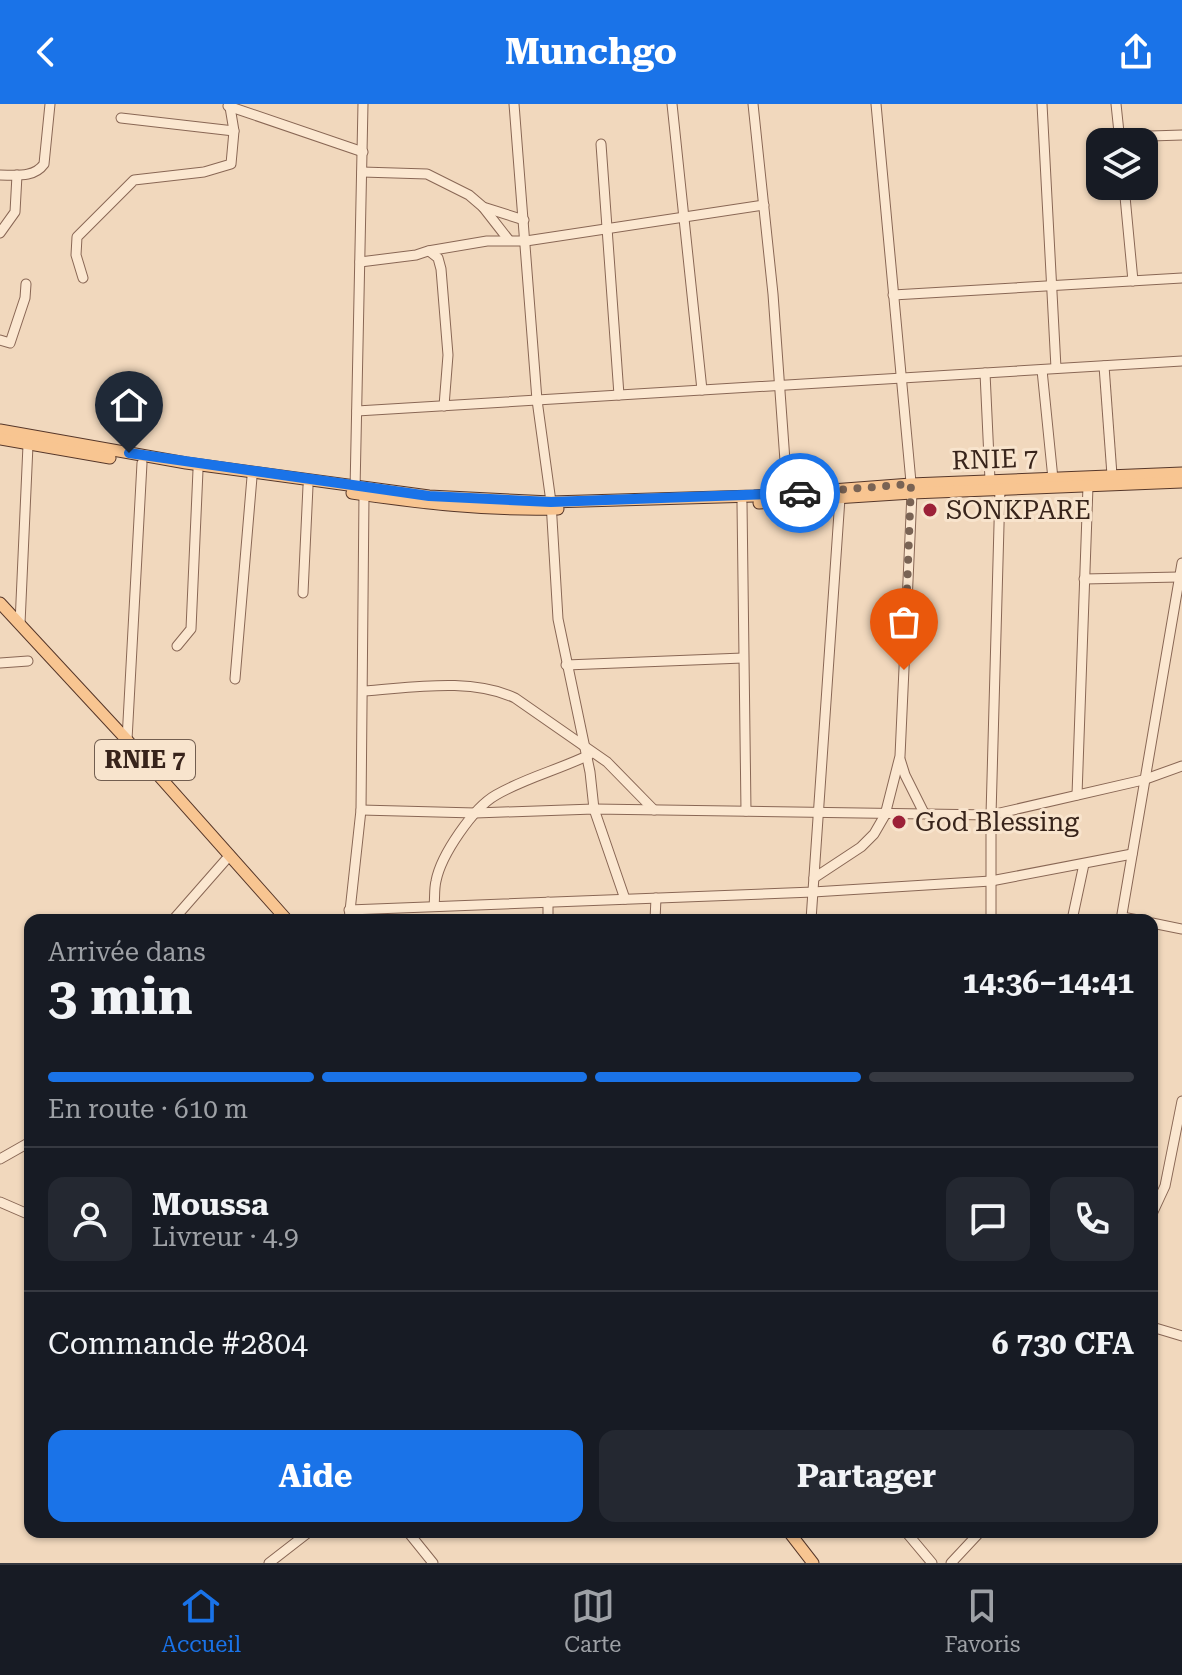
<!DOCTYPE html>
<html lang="fr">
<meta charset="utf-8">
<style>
body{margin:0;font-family:"Roboto Serif",serif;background:#242831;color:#f1f3f6;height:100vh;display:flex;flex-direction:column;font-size:30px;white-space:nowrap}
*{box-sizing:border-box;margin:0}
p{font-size:26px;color:#9ea1a6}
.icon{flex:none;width:44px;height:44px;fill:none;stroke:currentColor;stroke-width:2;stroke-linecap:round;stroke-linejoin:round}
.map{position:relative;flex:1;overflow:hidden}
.sheet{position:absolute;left:24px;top:810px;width:1134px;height:624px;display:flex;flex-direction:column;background:#171b24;border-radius:16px;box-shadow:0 2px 6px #0004}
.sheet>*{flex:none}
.tools{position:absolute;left:1086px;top:24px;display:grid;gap:16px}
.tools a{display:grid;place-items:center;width:72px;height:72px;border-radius:16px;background:#171b24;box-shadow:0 2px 6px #0004;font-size:40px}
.pin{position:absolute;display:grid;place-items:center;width:68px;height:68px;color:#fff;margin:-82px -34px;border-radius:50% 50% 50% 0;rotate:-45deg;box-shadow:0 0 8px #0007}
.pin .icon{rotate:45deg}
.courier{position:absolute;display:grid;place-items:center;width:80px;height:80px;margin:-40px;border:6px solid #1a73e8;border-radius:50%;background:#fff;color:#222;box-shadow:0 2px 10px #0007}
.overview em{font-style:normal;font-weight:700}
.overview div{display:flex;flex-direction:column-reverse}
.overview{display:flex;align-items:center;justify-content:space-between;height:136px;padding:0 24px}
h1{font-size:52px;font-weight:700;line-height:60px}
.bar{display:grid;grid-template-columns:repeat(4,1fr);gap:12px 8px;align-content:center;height:96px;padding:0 24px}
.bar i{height:10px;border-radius:6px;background:#363941}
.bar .on{background:#1a73e8}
.bar p{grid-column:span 4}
.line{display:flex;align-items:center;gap:20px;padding:0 24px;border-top:2px solid #363941}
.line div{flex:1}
.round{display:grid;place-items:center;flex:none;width:84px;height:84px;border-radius:16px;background:#242831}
.button{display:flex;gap:16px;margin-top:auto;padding:16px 24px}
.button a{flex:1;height:92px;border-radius:16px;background:#1a73e8;color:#fff;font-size:32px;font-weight:700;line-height:92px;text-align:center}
.button a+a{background:#242831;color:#f1f3f6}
header{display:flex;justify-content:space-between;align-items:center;height:104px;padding:0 24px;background:#1a73e8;color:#fff;font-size:36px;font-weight:700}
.dock{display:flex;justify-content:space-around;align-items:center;height:112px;border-top:2px solid #363941;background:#171b24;font-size:22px;color:#9ea1a6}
.dock a{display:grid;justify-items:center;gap:4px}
.dock .on{color:#1a73e8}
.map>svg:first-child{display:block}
</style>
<header><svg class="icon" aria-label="back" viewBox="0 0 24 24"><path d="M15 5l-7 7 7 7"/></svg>Munchgo<svg class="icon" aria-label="share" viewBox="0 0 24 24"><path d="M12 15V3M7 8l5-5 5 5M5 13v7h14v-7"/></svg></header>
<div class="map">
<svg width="1182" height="1459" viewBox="0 0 1182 1459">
<rect width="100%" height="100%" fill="#f1d8bd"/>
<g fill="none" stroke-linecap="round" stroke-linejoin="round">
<defs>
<g id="minor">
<path d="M 514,0 L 537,296 L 551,398 L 558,515 L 590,668 L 594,705 L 625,795"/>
<path d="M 672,0 L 702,286"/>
<path d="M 753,0 L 773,190 L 785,357"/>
<path d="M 1042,0 L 1056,264"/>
<path d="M 1116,0 L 1120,38"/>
<path d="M 228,2 L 363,48"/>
<path d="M 121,14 L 234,27"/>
<path d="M 1119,33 L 1182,31"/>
<path d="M 601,40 L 619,291"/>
<path d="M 362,68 L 427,70 L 469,91 L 483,103 L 524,116"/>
<path d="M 0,71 C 16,71 34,74 44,60 L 50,0"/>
<path d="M 1124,82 L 1133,177"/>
<path d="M 483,103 L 508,135"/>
<path d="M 0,129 L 15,108 L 17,71"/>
<path d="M 429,147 L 438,154 L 441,165 L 448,251 L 444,302"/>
<path d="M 360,158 L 416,151 L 428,147 L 487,137 L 526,137 L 764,101"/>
<path d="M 83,174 L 76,151 L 77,133 L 134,76 L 204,68 L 231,60 L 234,27 L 230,3"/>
<path d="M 893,191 L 1182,174"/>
<path d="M 0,236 L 10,239 L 25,194 L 26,180"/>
<path d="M 1104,262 L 1112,371"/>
<path d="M 1042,266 L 1053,375"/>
<path d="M 985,269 L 990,376"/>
<path d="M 357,307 L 1182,257"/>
<path d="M 355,386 L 363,0"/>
<path d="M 742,399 L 746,707"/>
<path d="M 1084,475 L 1179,473"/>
<path d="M 303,489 L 308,382"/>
<path d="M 20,520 L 28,341"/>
<path d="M 177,542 L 191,525 L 198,366"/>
<path d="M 0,559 L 28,557"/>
<path d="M 566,561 L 743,554"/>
<path d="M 235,575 L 252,373"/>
<path d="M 363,587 C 411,584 470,573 515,594 L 607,658 L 654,706"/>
<path d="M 127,636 L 142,359"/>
<path d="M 900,655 L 905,671 L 924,709"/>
<path d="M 1077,691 L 1088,382"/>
<path d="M 361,706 L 475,709 L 594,705 L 991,711 L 1143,676 L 1182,662"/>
<path d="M 814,774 L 861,743 L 874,730 L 885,711 L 900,652 L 912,389 L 876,0"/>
<path d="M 434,802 C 435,794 434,785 436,777 C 441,751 473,704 496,691 C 525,674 558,666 589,651"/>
<path d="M 349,806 L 813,788 L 991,777 L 1132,750"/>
<path d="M 1122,813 L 1138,816"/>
<path d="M 173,816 L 230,751"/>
<path d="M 349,816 L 361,706 L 364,391"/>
<path d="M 548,816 L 548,798"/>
<path d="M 655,816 L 656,794"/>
<path d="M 811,816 L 840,394"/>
<path d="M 991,816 L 991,711 L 1000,385"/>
<path d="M 1072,816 L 1084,760"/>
<path d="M 1121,816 L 1182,459"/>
<path d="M 1152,819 L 1182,825"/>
<path d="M 0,1055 L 30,1038"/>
<path d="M 0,1098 L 30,1111"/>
<path d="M 1152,1110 L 1165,1082 L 1182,997"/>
<path d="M 1152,1223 L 1182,1232"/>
<path d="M 408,1428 L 433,1459"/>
<path d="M 906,1428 L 932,1459"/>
<path d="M 269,1459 L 309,1428"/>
<path d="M 951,1459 L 980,1428"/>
</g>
<g id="major">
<path d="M 0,326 L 186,359 L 429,392 L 551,398 L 754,392 L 911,380 L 1182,369"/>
<path d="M 0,335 L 110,354"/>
<path d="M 352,389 C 421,399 488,407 558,405"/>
<path d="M 759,399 L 912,389 L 1182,378"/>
<path d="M 0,499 L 127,636 L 287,816"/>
<path d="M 789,1428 L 813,1459"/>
</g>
</defs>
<use href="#minor" stroke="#896755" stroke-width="11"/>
<use href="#major" stroke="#56372a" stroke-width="13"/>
<use href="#minor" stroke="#fbe7d0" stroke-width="9"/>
<use href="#major" stroke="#f8c591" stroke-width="11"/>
</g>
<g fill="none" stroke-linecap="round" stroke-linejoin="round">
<path stroke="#796354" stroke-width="8" stroke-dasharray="0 14.4" d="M 800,389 L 911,380 L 904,566"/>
<path stroke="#1a73e8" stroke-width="10" d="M 129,349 L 429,392 L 551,398 L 800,389"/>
</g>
<g fill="#9c2138" stroke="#f8e4cd" stroke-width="3">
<circle cx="930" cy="406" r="8"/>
<circle cx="899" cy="718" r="8"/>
</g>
<g text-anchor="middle" stroke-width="6" stroke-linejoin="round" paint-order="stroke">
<rect fill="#f8e4cd" stroke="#725e50" stroke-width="2" x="95" y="636" width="100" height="40" rx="6"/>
<g font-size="24" font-weight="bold" fill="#38241b">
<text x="145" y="664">RNIE 7</text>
</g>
<g font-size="26" fill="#38241b" stroke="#f8e4cd">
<text transform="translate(995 355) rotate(-2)" y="9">RNIE 7</text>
</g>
<g font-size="26" fill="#38241b" stroke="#f8e4cd" text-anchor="start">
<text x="946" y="415">SONKPARE</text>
<text x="915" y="727">God Blessing</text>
</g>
</g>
</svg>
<div class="tools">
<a><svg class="icon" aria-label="layers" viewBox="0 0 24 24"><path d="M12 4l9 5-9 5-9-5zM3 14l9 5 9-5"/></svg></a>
</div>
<div class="pin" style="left:904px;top:566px;background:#ea580c"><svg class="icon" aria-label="bag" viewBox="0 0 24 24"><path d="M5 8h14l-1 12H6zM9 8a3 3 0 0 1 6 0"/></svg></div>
<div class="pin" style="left:129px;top:349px;background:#1f2937"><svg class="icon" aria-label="home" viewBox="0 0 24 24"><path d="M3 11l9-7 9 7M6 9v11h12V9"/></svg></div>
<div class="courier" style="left:800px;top:389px"><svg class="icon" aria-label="car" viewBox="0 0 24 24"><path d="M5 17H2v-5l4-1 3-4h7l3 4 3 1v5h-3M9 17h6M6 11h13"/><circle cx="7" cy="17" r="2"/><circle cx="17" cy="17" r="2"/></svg></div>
<section class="sheet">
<div class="overview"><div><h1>3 min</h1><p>Arrivée dans</p></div><em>14:36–14:41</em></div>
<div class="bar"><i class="on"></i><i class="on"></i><i class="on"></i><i></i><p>En route · 610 m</p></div>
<div class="line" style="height:144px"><a class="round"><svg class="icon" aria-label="person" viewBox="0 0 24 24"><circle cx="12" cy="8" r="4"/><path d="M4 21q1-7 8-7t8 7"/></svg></a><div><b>Moussa</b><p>Livreur · 4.9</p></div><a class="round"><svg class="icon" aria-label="chat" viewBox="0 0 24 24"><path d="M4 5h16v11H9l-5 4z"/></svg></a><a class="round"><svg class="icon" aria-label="phone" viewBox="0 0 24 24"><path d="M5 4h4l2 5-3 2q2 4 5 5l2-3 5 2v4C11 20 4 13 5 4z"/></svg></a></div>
<div class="line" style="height:104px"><div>Commande #2804</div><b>6 730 CFA</b></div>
<div class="button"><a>Aide</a><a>Partager</a></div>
</section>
</div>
<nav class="dock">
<a class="on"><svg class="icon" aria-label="home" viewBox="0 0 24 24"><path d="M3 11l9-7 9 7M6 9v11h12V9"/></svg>Accueil</a>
<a><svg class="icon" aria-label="map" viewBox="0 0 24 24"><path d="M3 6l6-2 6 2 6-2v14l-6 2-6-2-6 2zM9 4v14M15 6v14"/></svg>Carte</a>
<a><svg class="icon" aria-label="saved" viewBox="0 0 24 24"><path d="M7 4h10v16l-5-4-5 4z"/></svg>Favoris</a>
</nav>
